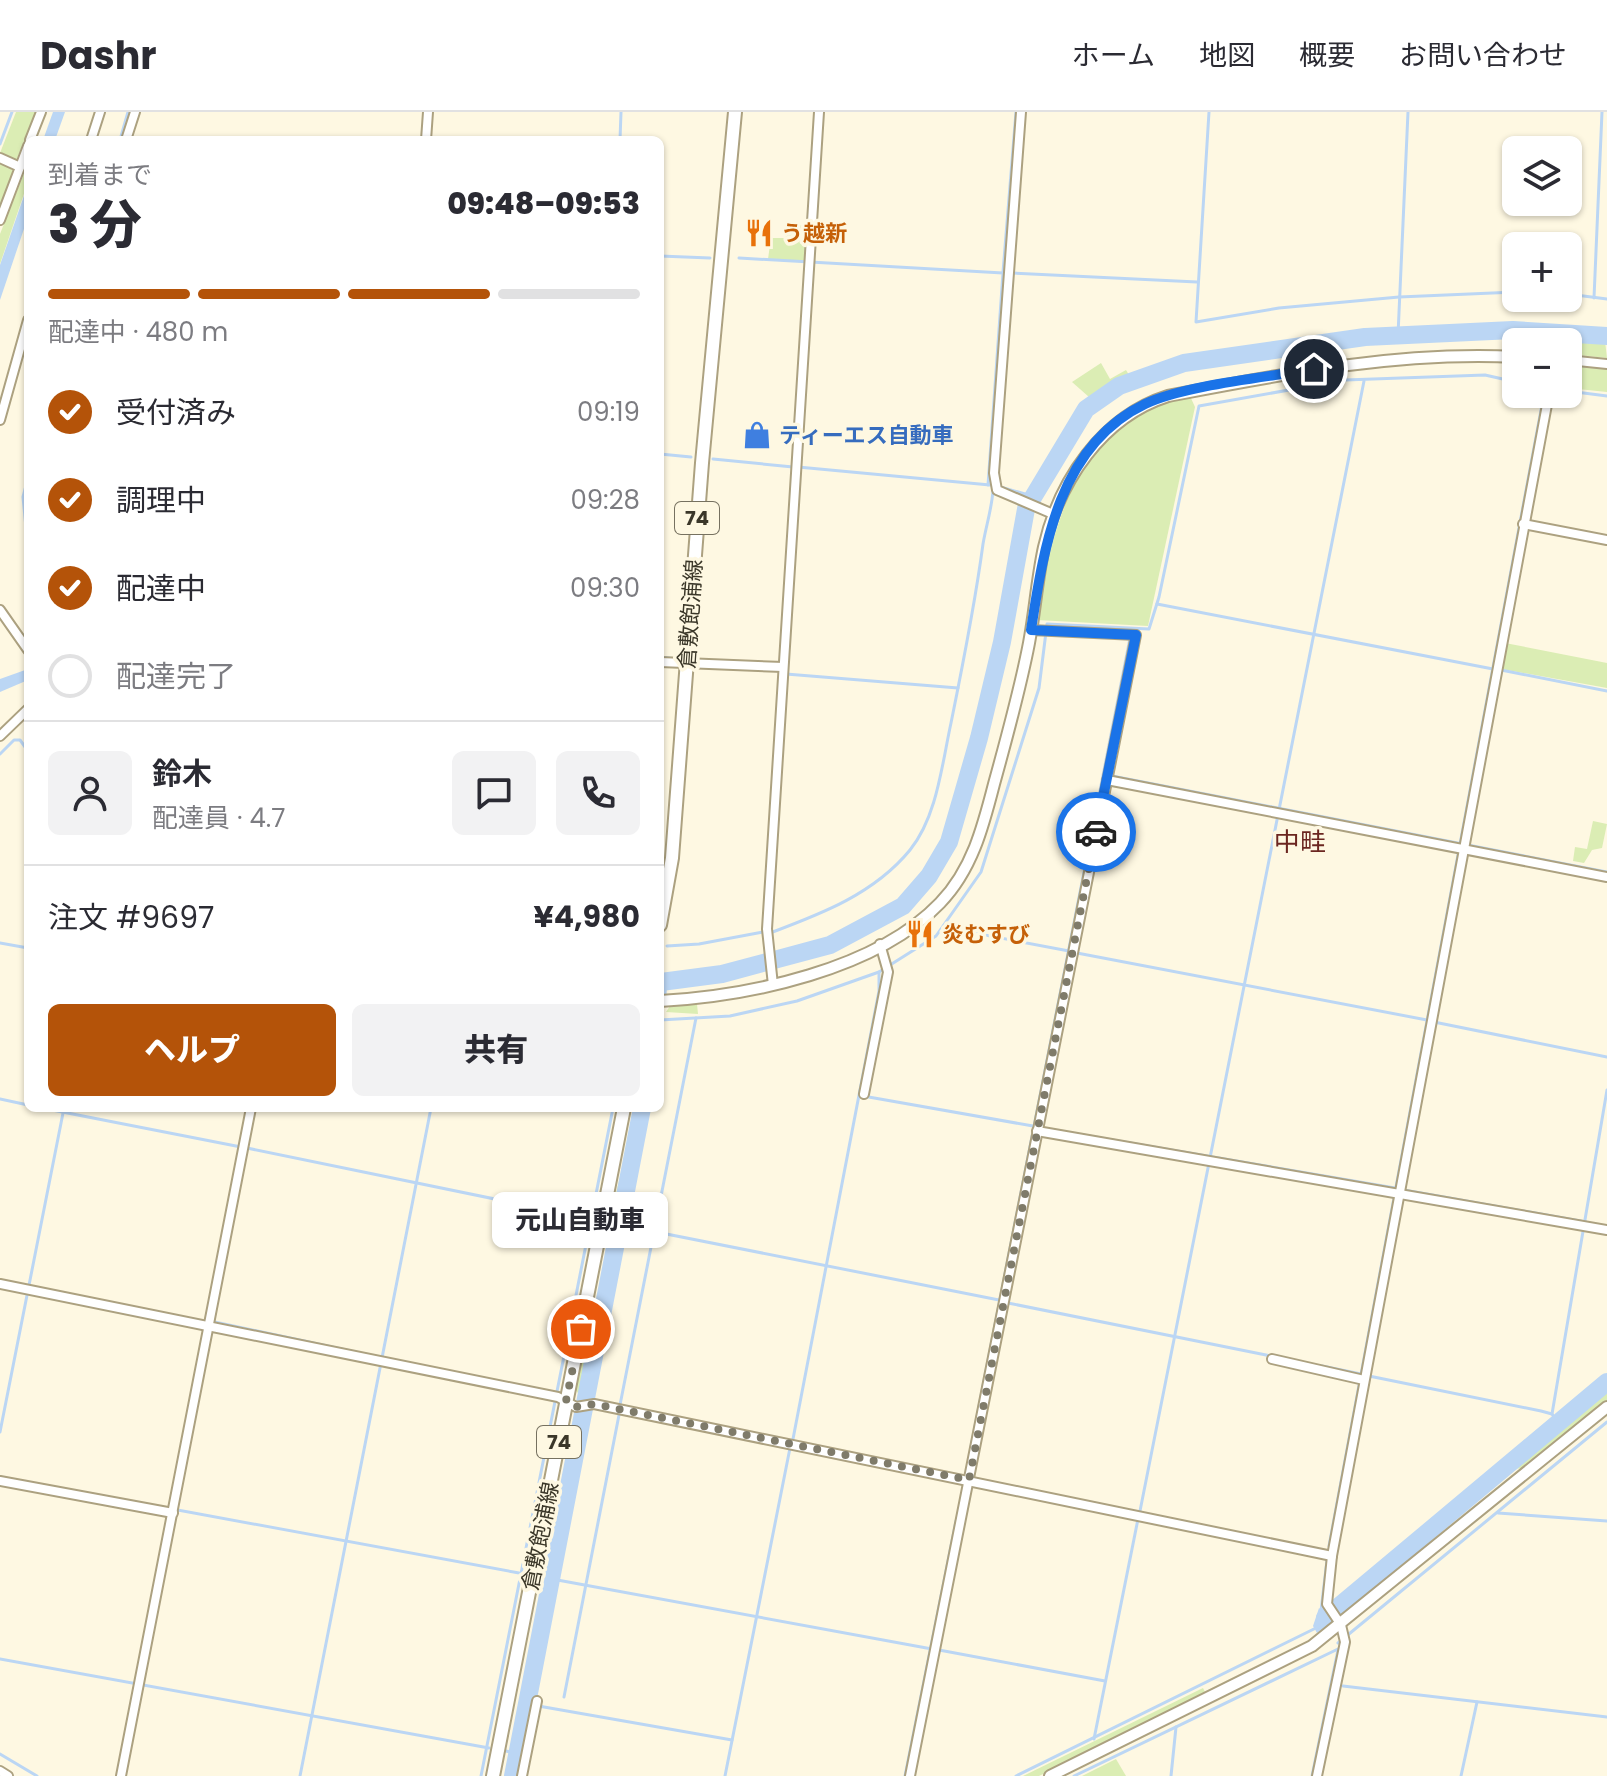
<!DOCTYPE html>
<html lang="ja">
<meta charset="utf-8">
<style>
body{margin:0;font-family:Poppins,"Noto Sans JP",sans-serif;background:#f2f2f3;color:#2b2b33;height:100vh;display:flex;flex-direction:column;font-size:30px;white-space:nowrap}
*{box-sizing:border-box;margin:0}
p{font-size:26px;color:#7c7c81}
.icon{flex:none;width:44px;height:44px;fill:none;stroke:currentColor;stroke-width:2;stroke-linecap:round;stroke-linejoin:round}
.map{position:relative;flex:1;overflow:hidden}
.drawer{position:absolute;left:24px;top:24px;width:640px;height:976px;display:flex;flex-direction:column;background:#fff;border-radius:12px;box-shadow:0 2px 6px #0004}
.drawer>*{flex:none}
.tools{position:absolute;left:1502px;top:24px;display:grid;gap:16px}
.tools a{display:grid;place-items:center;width:80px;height:80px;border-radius:12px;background:#fff;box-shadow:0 2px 6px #0004;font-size:40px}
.pin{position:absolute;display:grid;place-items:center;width:68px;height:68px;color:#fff;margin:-34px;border:4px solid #fff;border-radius:50%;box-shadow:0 2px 8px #0007}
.courier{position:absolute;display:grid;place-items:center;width:80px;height:80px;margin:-40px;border:6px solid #1a73e8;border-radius:50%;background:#fff;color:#222;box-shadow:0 2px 10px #0007}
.bubble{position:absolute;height:56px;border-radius:12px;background:#fff;box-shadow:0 2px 6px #0004;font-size:26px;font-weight:800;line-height:56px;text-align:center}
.overview em{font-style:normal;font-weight:800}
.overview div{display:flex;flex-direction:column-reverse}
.overview{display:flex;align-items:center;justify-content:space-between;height:136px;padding:0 24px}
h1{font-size:52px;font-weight:800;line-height:60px}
.bar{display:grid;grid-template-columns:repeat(4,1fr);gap:12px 8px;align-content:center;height:96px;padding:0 24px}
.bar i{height:10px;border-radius:6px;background:#e1e1e2}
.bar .selected{background:#b45309}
.bar p{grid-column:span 4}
.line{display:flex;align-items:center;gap:20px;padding:0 24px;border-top:2px solid #e1e1e2}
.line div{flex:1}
.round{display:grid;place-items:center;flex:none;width:84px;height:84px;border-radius:12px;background:#f2f2f3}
ol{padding:0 24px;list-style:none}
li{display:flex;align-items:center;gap:24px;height:88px}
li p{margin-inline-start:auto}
li .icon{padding:8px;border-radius:50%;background:#b45309;color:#fff;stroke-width:4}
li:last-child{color:#7c7c81}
li i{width:44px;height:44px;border:4px solid #e1e1e2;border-radius:50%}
.button{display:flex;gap:16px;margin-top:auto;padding:16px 24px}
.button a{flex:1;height:92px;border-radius:12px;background:#b45309;color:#fff;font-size:32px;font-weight:800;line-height:92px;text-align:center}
.button a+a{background:#f2f2f3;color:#2b2b33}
header{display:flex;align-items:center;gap:48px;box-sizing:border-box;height:112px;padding:0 40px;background:#fff;border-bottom:2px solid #e1e1e2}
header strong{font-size:38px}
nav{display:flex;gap:44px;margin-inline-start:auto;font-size:28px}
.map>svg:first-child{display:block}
</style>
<header>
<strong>Dashr</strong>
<nav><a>ホーム</a><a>地図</a><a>概要</a><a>お問い合わせ</a></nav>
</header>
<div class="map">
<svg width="1607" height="1664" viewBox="0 0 1607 1664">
<rect width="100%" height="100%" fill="#fef8e2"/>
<g fill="#dbedb4">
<path d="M 16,0 L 36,0 L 16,49 L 0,41 Z"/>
<path d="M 0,49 L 13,59 L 0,97 Z"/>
<path d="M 28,51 L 28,70 L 0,152 L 0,122 Z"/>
<path d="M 787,112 L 809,114 L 807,150 L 768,147 L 771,126 L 785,126 Z"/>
<path d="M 1555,224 L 1605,229 L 1607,246 L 1568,242 L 1568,230 L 1555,230 Z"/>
<path d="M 1101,251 L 1110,267 L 1126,258 L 1129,263 L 1078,302 L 1089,285 L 1072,270 Z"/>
<path d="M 1568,252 L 1607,256 L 1607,280 L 1568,276 Z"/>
<path d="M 1190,284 L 1195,295 L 1148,514 L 1037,508 C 1052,410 1078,306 1190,284 Z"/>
<path d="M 1505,531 L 1607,551 L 1607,576 L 1501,557 Z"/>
<path d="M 1593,709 L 1607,712 L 1602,736 L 1592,738 L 1584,751 L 1573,749 L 1575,735 L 1587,737 Z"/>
<path d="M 697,892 L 698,902 L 666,900 L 670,894 Z"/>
<path d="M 621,1061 L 625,1064 L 617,1111 L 609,1109 Z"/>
<path d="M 581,1248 L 590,1250 L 581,1286 L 576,1278 Z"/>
<path d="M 1607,1276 L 1607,1288 L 1524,1357 L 1512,1356 Z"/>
<path d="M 1384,1461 L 1389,1467 L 1349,1500 L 1339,1499 Z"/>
<path d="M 1203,1576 L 1206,1582 L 1039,1664 L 1023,1664 Z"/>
<path d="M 1116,1647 L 1126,1664 L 1082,1664 Z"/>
</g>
<g fill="#bbd6f4">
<path d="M 53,0 L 65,0 L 55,28 L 43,28 Z"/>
<path d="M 28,72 L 28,105 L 0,188 L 0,153 Z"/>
<path d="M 28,557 L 28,568 L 0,580 L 0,567 Z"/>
<path d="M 1319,1496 L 1331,1505 L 1332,1510 L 1317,1521 L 1313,1514 Z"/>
</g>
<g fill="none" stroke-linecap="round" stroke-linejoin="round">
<g stroke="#bbd6f4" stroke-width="3">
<path d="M 1209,0 L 1196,210 L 1279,196 L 1399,185 L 1516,180"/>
<path d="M 120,28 L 128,0"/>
<path d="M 620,28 L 621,0"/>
<path d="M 0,32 L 12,0"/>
<path d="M 660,144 L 710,146"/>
<path d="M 739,146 L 1003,161 L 988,373"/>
<path d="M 1003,160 L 1016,0"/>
<path d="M 1012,161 L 1197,170"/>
<path d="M 1568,182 L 1607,187"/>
<path d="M 1594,186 L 1602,0"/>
<path d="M 1398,223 L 1408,0"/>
<path d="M 1568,279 L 1607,284"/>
<path d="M 660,342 L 691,345"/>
<path d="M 713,347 L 793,355"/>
<path d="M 798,355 L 990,373"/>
<path d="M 28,366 L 23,385 L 28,436"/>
<path d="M 997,374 L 1032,384"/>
<path d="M 1157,492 L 1493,557"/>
<path d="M 660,545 L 677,547"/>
<path d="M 1501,558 L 1607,579"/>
<path d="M 786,562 L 958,576"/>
<path d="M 0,642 L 14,628 L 20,628 L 28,639"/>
<path d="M 1112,664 L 1607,760"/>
<path d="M 943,815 L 1069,839"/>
<path d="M 770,821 C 821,802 874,782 910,738 C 937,705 942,652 951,611 C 963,552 975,492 983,432 C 986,414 992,396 993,378"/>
<path d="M 0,831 L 28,836"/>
<path d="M 667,834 L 699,832 L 763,820"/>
<path d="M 1077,841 L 1427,908"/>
<path d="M 665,882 L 666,869"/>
<path d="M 660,908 L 730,904 L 797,889 L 879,860 L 936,824 L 981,760 L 1039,576 L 1047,512 L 1149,517 L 1159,485 L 1199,294 L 1345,268 L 1485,263 L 1516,270"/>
<path d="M 1434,910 L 1607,945"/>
<path d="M 863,984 L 1033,1014"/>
<path d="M 0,987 L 28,993"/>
<path d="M 42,996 L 241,1035"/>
<path d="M 1083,1023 L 1395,1076"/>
<path d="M 247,1036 L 592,1107"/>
<path d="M 1404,1078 L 1586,1110"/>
<path d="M 611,1111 L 999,1188"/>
<path d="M 1008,1191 L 1271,1244"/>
<path d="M 210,1209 L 351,1239"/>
<path d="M 1322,1254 L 1361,1262"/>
<path d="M 1369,1264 L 1541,1299 L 1552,1302 L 1558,1311"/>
<path d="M 620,1293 L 696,906"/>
<path d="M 1552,1302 L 1607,978"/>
<path d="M 0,1320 L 64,996"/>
<path d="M 793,1327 L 879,879 L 879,860"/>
<path d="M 971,1335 L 1130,526"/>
<path d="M 75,1379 L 519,1461"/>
<path d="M 1140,1399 L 1364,269"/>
<path d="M 1498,1401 L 1607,1409"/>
<path d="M 1329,1434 L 1544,282"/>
<path d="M 539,1466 L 552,1468"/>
<path d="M 552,1467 L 932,1537"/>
<path d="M 1321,1499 L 1327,1448"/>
<path d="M 1338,1531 L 1607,1310"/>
<path d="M 939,1538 L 1105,1569"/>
<path d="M 0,1547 L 489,1636"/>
<path d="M 1343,1574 L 1607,1605"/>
<path d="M 564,1585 L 619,1303"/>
<path d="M 527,1592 L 732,1628"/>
<path d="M 1094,1627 L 1138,1407"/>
<path d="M 506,1639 L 518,1642"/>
<path d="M 0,1642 L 37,1664"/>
<path d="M 300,1664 L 431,996"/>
<path d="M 481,1664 L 613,996"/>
<path d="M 725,1664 L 790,1336"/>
<path d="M 905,1664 L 956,1409"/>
<path d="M 1016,1664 L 1318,1515"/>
<path d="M 1074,1664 L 1338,1537"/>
<path d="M 1171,1664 L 1176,1615"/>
<path d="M 1312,1664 L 1338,1538"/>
<path d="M 1461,1664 L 1477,1590"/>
</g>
<g stroke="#bbd6f4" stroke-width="18">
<path d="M 661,870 L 722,862 L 830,833 L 903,794 L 929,764 L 949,730 L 979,626 L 1002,530 L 1026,397 L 1086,297 L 1119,274 L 1184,251 L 1365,225 L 1513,218 L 1607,224"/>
<path d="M 1327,1508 L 1325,1506 L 1607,1270"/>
<path d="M 513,1664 L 642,996"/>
</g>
<defs>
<g id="minor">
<path d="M 1021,0 L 994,361 L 997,378 L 1053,402"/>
<path d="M 30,28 L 41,0"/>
<path d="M 91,28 L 100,0"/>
<path d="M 126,28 L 135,0"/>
<path d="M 426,28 L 428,0"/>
<path d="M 0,46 L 20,55"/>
<path d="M 0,108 L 28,34"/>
<path d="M 1568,248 L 1607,252"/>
<path d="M 1323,255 L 1325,277"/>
<path d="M 0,308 L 28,208"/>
<path d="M 1523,412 L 1607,428"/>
<path d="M 0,498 L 28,538"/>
<path d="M 660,550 L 783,555"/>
<path d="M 0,624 L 28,597"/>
<path d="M 1107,668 L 1607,765"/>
<path d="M 773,873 L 767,817 L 819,0"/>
<path d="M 864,982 L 888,860 L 880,832"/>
<path d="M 1037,1019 L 1607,1118"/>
<path d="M 0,1172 L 558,1285 L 576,1295 L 594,1292 L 1332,1444"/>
<path d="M 1272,1247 L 1364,1268"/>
<path d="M 0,1369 L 173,1401"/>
<path d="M 0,1659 L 8,1664"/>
<path d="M 121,1664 L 251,996"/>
<path d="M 522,1664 L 537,1589"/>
<path d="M 910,1664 L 1136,523 L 1031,518"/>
<path d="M 1317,1664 L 1345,1530 L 1341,1513 L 1327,1492 L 1332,1444 L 1549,282"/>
</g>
<g id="tertiary">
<path d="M 660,889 C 749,884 876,858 940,791 C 972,758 983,715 994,672 C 1007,625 1020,578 1029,531 C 1035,499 1037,467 1044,435 C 1059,369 1102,305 1168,284 C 1283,262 1399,239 1516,245"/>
<path d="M 1050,1664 L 1312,1534 L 1607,1295"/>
</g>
<g id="primary">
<path d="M 660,813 L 672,746 L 702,351 L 735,0"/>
<path d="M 493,1664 L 624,996"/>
</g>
</defs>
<use href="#minor" stroke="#aca180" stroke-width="12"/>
<use href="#tertiary" stroke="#aca180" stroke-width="14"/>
<use href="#primary" stroke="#aca180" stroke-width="16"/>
<use href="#minor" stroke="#fff" stroke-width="8"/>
<use href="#tertiary" stroke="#fff" stroke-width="10"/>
<use href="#primary" stroke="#fff" stroke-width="12"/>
</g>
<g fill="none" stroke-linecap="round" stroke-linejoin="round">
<path stroke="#7f7b6a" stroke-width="8" stroke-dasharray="0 14.4" d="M 581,1217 L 566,1289 L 576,1295 L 594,1292 L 969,1368 L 1096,720"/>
<path stroke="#1a73e8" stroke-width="10" d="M 1096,720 L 1136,523 L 1031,518 C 1044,434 1059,333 1145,292 C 1185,273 1269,265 1314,257"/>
</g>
<defs>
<symbol id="restaurant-bare" viewBox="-9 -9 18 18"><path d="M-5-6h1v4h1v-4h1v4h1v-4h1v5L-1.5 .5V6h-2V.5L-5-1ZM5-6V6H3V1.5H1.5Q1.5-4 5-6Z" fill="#e8710a" stroke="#fef8e2" stroke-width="2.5" paint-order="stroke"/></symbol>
<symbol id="shop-bare" viewBox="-9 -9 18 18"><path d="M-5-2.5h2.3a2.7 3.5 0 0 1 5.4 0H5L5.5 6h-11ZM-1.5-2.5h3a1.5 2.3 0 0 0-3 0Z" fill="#3f7fe0" stroke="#fef8e2" stroke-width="2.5" paint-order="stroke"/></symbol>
</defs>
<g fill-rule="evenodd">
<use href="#restaurant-bare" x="739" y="101" width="40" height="40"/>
<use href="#shop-bare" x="737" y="303" width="40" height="40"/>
<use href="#restaurant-bare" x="900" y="802" width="40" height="40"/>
</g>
<g text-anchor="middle" stroke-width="7" stroke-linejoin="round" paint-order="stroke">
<g fill="#fef8e2" stroke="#767160" stroke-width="2">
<rect x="675" y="390" width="44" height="32" rx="6"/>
<rect x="537" y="1314" width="44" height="32" rx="6"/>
</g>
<g font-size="20" font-weight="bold" fill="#3b3729">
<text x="697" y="413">74</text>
<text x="559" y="1337">74</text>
</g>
<g font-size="22" font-weight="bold" fill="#c56008" stroke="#fef8e2" text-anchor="start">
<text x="781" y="129">う越新</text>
<text x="942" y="830">炎むすび</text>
</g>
<g font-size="22" font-weight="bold" fill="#366cbe" stroke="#fef8e2" text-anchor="start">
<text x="779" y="331">ティーエス自動車</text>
</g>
<g font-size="22" fill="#3b3729" stroke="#fef8e2">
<text transform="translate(690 502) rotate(-86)" y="8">倉敷飽浦線</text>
<text transform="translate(540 1424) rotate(-79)" y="8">倉敷飽浦線</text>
</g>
<g font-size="26" fill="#6b2620" stroke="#fef8e2">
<text x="1300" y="739">中畦</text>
</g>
</g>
</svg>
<div class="tools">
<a><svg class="icon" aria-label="layers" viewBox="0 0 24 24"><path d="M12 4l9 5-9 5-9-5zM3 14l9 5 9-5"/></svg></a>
<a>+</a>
<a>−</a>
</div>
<div class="pin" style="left:581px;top:1217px;background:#ea580c"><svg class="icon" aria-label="bag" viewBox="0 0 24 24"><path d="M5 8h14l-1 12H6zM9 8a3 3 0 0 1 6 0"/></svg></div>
<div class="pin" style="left:1314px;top:257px;background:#1f2937"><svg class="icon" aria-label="home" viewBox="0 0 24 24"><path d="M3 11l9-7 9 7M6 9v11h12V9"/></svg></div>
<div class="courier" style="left:1096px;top:720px"><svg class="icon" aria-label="car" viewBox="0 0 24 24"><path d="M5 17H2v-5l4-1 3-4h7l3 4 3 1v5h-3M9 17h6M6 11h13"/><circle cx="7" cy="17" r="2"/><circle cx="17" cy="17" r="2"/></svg></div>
<div class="bubble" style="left:492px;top:1080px;width:176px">元山自動車</div>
<section class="drawer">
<div class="overview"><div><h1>3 分</h1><p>到着まで</p></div><em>09:48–09:53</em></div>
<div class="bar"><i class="selected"></i><i class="selected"></i><i class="selected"></i><i></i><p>配達中 · 480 m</p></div>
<ol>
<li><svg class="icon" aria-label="check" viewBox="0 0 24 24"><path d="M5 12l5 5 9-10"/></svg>受付済み<p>09:19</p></li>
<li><svg class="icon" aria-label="check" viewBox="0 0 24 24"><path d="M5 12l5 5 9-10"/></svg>調理中<p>09:28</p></li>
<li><svg class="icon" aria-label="check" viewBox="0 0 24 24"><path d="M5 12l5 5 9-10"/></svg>配達中<p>09:30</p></li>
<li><i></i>配達完了</li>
</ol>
<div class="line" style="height:144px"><a class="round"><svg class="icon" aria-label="person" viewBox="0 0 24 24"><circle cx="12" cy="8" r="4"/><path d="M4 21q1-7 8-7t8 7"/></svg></a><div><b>鈴木</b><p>配達員 · 4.7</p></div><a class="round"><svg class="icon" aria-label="chat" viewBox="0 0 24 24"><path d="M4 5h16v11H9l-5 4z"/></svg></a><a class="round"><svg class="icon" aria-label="phone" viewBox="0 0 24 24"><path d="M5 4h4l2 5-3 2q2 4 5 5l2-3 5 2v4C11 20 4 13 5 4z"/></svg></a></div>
<div class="line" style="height:104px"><div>注文 #9697</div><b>¥4,980</b></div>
<div class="button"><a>ヘルプ</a><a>共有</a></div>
</section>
</div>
